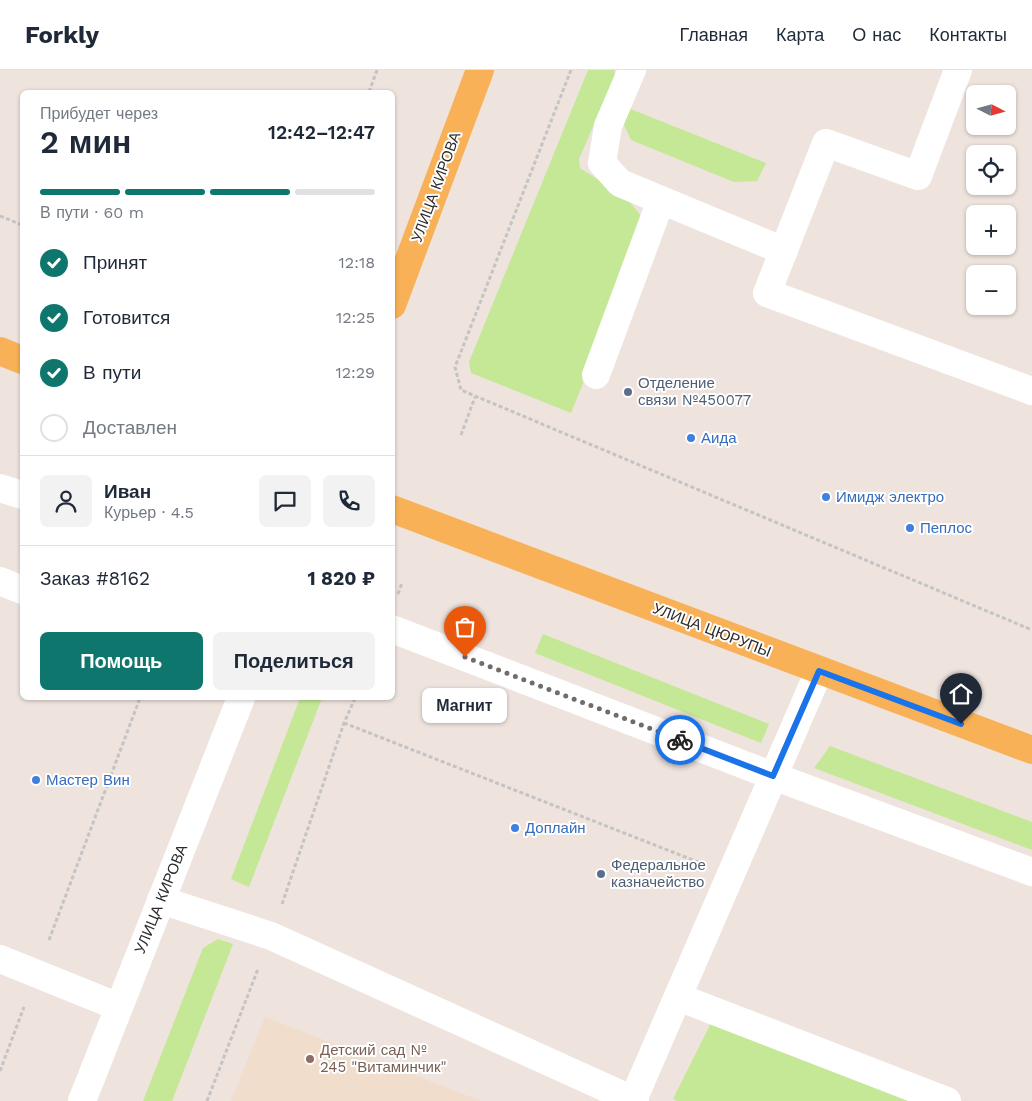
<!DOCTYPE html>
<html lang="ru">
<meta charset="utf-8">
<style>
body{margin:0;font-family:"Work Sans",sans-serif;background:#f2f2f3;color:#1f2937;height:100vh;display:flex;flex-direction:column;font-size:19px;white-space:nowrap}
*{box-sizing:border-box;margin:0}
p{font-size:16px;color:#747a83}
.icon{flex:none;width:28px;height:28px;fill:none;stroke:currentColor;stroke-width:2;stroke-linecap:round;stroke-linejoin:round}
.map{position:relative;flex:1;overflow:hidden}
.sheet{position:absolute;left:20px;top:20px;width:375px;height:610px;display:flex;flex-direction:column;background:#fff;border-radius:8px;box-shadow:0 1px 4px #0004}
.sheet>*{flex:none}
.needle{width:32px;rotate:96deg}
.fabs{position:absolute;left:966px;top:15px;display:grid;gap:10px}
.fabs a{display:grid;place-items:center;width:50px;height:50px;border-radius:8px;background:#fff;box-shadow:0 1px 4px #0004;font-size:25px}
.pin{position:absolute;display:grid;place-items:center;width:42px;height:42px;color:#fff;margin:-51px -21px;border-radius:50% 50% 50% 0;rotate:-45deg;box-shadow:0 0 5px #0007}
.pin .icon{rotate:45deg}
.courier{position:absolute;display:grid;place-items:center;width:50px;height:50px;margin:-25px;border:4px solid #1a73e8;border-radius:50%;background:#fff;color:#222;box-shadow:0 1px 6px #0007}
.bubble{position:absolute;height:35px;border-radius:8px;background:#fff;box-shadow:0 1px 4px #0004;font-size:16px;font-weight:600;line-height:35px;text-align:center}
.head em{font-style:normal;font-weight:600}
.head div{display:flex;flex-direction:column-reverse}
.head{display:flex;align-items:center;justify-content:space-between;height:85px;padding:0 20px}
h1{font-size:32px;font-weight:600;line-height:38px}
.bar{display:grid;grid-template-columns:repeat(4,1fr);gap:8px 5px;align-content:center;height:60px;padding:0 20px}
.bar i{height:6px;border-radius:4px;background:#e0e1e3}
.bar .active{background:#0f766e}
.bar p{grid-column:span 4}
.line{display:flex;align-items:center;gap:12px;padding:0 20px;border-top:1px solid #e0e1e3}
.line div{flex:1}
.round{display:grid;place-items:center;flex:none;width:52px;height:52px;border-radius:8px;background:#f2f2f3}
ol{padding:0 20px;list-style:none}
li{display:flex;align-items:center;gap:15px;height:55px}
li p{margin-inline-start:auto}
li .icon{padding:5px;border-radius:50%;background:#0f766e;color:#fff;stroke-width:4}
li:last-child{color:#747a83}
li i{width:28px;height:28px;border:2px solid #e0e1e3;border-radius:50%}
.primary-button{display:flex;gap:10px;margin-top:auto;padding:10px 20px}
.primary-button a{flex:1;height:58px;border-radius:8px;background:#0f766e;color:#fff;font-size:20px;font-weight:600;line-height:58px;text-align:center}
.primary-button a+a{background:#f2f2f3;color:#1f2937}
header{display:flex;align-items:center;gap:30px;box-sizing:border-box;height:70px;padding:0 25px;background:#fff;border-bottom:1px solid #e0e1e3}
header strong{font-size:24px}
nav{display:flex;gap:28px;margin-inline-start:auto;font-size:18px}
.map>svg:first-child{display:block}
</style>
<header>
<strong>Forkly</strong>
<nav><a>Главная</a><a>Карта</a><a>О нас</a><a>Контакты</a></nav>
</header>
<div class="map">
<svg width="1032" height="1031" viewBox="0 0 1032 1031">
<rect width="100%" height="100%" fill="#eee3dd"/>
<path fill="#f1ddcc" d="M 265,947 L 481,1031 L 231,1031 Z"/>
<g fill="#c4e896">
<path d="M 588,0 L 614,0 L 615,6 L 579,89 L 580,98 C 605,115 635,127 646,157 L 571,343 L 471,303 L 469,292 Z"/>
<path d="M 628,38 L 766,93 L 757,111 L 734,112 L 631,70 L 624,55 Z"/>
<path d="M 543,564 L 769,654 L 761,673 L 535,583 Z"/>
<path d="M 300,628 L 322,628 L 249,817 L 231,809 Z"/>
<path d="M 830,676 L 1032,752 L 1032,780 L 814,698 Z"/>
<path d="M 218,869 L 233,874 L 172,1031 L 143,1031 L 203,878 Z"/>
<path d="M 711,953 L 909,1031 L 677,1031 L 673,1029 Z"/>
</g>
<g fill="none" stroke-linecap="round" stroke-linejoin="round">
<g stroke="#c4c4c4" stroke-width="3" stroke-dasharray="4 2.5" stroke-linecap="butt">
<path d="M 571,0 L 455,297 L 461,320 L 1032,560"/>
<path d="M 369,22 L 377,0"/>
<path d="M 0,146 L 22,155"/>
<path d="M 461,365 L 475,327"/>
<path d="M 398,524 L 402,513"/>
<path d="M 344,653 L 698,792"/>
<path d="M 282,834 L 344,653 L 355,628"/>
<path d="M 49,870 L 140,628"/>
<path d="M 0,1001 L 24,937"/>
<path d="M 207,1031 L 258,899"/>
</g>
<g stroke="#fff" stroke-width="28">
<path d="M 632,0 L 608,56 L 602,93 L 620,113 L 784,181"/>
<path d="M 958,0 L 918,106 L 826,73 L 767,223 L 1032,321"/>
<path d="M 596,305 L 661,130"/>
<path d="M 0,418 L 22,425"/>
<path d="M 0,511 L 22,520"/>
<path d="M 392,559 L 773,706 L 1032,802"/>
<path d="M 161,830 L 271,866 L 635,1031"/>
<path d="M 0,889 L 119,937"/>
<path d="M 678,927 L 947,1031"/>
<path d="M 633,1030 L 819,601"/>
<path d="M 82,1031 L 241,628"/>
</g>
<g stroke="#f9b157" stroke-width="28">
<path d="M 392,235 L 480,0"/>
<path d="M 0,281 L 22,290"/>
<path d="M 392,439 L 1032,680"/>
</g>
</g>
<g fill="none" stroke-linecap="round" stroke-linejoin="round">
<path stroke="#706c6a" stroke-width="5" stroke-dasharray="0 9" d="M 465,587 L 680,670"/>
<path stroke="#1a73e8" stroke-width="6" d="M 680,670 L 773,706 L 819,601 L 961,654"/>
</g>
<g fill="#5c6f8a" stroke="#fff" stroke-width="2">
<circle cx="628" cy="322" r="5"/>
<circle cx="601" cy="804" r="5"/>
</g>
<g fill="#3f7fe0" stroke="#fff" stroke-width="2">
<circle cx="691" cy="368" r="5"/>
<circle cx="826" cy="427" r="5"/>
<circle cx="910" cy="458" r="5"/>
<circle cx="36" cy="710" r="5"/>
<circle cx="515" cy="758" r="5"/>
</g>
<circle fill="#8d6e63" stroke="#fff" stroke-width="2" cx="310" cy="989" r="5"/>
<g text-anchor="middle" stroke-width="4" stroke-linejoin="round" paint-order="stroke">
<g font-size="15" fill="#2c2c2c" stroke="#fff">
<text transform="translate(436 117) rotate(-70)" y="5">УЛИЦА КИРОВА</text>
<text transform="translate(712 560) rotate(21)" y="5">УЛИЦА ЦЮРУПЫ</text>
<text transform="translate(161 829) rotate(-68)" y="5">УЛИЦА КИРОВА</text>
</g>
<g font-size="15" fill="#4e5e75" stroke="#fff" text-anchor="start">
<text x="638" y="318">Отделение<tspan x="638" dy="17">связи №450077</tspan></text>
<text x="611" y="800">Федеральное<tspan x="611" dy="17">казначейство</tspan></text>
</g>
<g font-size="15" fill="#366cbe" stroke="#fff" text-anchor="start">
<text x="701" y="373">Аида</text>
<text x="836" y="432">Имидж электро</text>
<text x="920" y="463">Пеплос</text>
<text x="46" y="715">Мастер Вин</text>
<text x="525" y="763">Доплайн</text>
</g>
<g font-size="15" fill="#785e54" stroke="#fff" text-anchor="start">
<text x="320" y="985">Детский сад №<tspan x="320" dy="17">245 "Витаминчик"</tspan></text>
</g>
</g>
</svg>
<div class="fabs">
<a><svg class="needle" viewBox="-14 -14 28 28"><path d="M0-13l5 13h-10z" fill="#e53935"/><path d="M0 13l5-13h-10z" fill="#747a83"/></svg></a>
<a><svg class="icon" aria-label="locate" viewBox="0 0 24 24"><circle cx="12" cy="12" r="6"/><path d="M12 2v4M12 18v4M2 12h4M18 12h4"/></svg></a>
<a>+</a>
<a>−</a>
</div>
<div class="pin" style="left:465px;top:587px;background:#ea580c"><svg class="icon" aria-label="bag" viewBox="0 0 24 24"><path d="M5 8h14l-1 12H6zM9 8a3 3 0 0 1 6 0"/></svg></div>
<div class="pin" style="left:961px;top:654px;background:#1f2937"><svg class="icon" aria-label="home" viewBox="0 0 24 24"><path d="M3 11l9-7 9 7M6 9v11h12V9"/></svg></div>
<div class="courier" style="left:680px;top:670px"><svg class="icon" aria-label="bike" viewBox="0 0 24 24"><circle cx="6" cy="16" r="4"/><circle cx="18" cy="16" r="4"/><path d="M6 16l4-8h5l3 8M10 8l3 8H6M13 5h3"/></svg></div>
<div class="bubble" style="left:422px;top:618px;width:85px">Магнит</div>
<section class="sheet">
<div class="head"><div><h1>2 мин</h1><p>Прибудет через</p></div><em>12:42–12:47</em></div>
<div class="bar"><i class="active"></i><i class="active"></i><i class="active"></i><i></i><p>В пути · 60 m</p></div>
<ol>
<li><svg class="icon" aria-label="check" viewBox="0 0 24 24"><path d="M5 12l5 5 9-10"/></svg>Принят<p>12:18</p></li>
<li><svg class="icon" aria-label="check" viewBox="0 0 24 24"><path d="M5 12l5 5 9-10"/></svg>Готовится<p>12:25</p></li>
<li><svg class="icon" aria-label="check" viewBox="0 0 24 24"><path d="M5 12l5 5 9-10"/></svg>В пути<p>12:29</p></li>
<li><i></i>Доставлен</li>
</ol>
<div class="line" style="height:90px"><a class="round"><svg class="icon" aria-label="person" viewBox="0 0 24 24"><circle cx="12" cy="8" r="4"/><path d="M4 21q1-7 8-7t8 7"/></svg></a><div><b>Иван</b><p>Курьер · 4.5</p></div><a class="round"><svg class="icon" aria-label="chat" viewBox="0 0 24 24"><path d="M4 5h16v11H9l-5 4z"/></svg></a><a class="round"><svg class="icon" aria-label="phone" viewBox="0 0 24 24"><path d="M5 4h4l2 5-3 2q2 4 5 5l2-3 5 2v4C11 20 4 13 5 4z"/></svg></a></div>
<div class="line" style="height:65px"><div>Заказ #8162</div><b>1 820 ₽</b></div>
<div class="primary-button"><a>Помощь</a><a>Поделиться</a></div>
</section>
</div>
